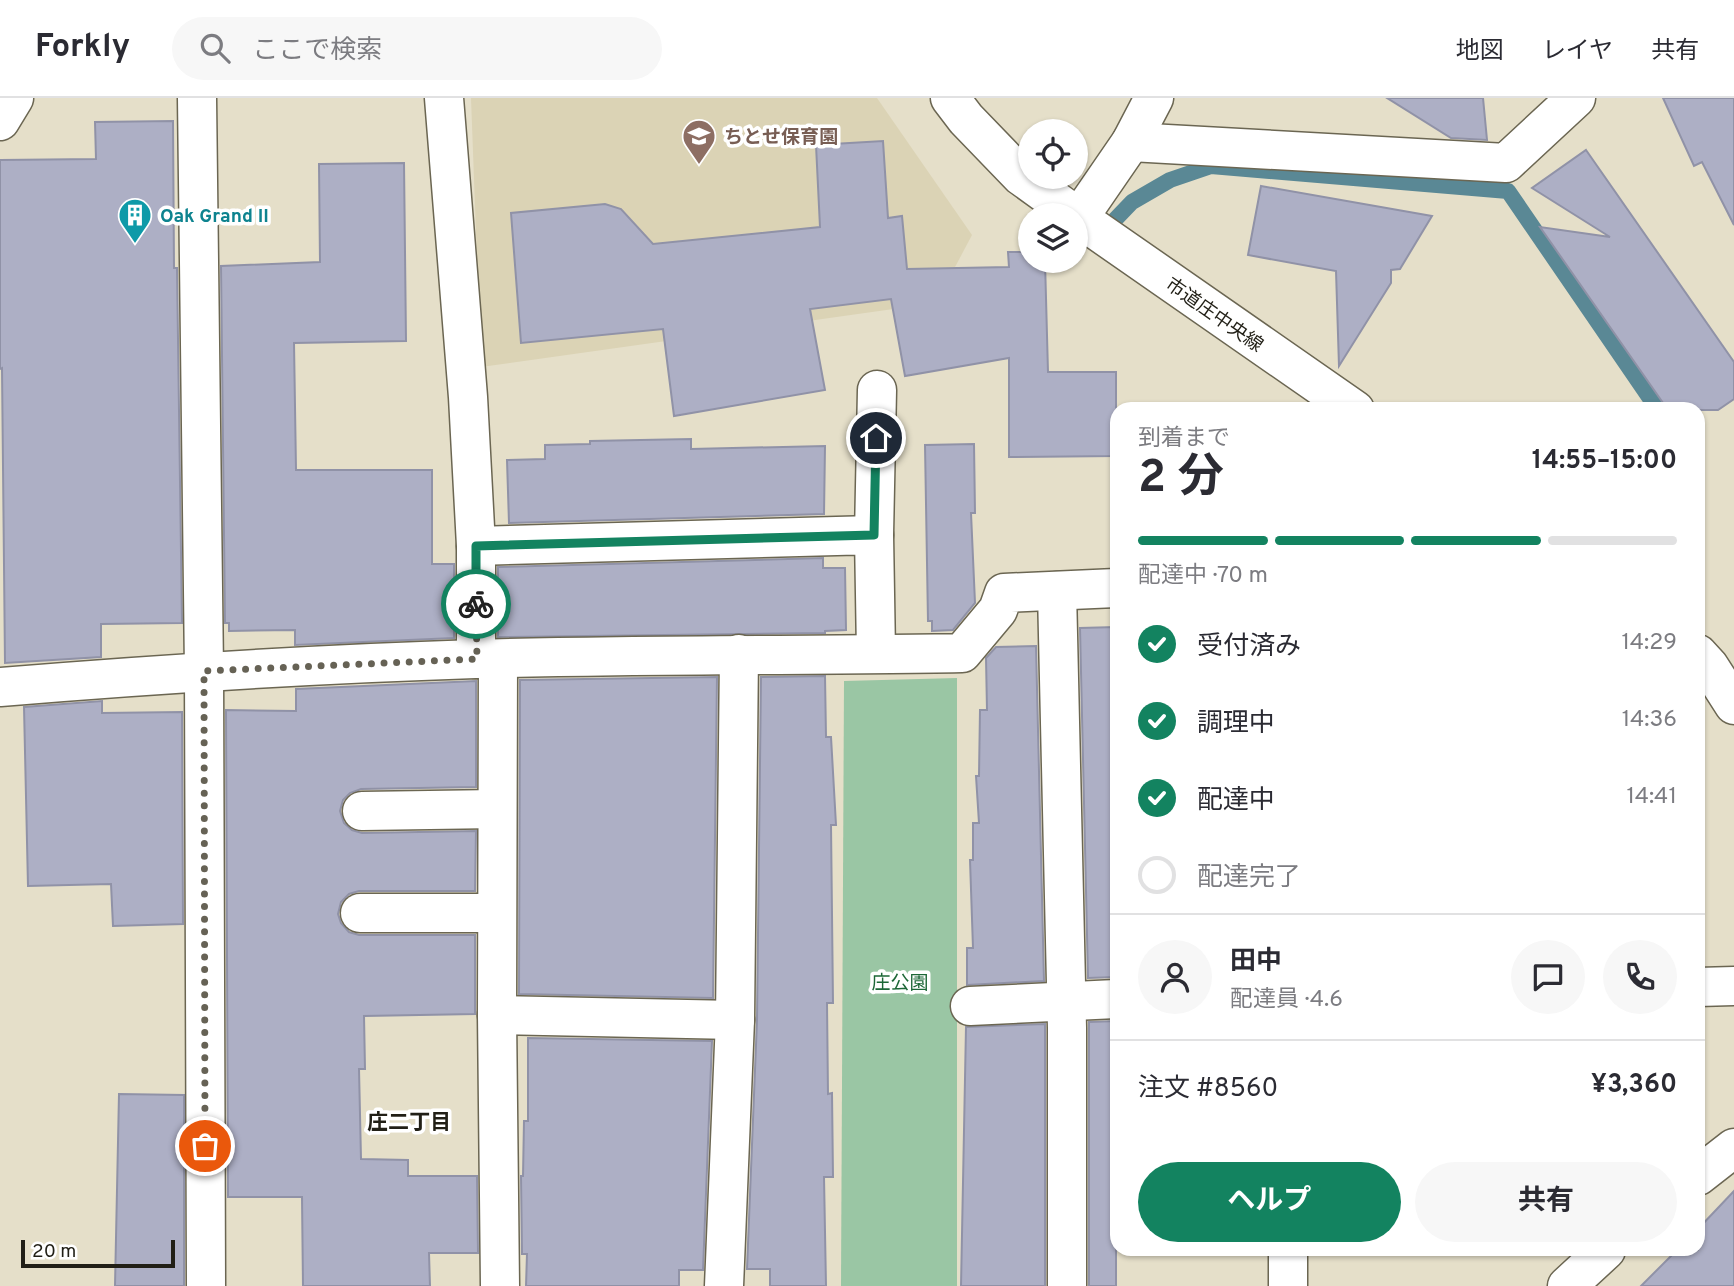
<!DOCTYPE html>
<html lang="ja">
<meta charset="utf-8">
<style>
body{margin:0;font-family:Overpass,"Noto Sans JP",sans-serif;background:#f7f7f7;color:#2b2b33;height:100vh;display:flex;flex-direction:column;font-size:26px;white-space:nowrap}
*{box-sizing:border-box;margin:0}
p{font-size:23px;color:#7c7c81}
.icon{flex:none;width:38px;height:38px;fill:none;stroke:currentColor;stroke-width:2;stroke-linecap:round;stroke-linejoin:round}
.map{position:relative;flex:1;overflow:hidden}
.panel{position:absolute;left:1110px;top:304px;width:595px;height:854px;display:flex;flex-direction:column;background:#fff;border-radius:21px;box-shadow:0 2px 5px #0004}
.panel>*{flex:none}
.controls{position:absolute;left:1018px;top:21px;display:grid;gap:14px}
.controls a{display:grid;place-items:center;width:70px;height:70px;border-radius:50%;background:#fff;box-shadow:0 2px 5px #0004;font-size:35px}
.scale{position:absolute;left:21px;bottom:18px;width:154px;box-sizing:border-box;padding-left:7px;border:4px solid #211f16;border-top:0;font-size:19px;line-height:24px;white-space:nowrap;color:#211f16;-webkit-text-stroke:5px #fff;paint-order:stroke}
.pin{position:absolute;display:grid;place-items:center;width:60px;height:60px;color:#fff;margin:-30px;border:4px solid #fff;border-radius:50%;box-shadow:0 2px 7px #0007}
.courier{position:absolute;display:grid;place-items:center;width:70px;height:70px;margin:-35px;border:5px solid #138360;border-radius:50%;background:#fff;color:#222;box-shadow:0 2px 9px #0007}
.headline em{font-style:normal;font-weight:700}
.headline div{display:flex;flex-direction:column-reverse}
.headline{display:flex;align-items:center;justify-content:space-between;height:119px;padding:0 28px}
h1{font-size:46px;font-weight:700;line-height:52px}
.bar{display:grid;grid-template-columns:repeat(4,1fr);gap:10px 7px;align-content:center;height:84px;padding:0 28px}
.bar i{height:9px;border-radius:5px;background:#e1e1e2}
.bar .active{background:#138360}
.bar p{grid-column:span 4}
.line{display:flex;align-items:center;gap:18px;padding:0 28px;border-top:2px solid #e1e1e2}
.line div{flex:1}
.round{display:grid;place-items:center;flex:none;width:74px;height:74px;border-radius:37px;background:#f7f7f7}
ol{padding:0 28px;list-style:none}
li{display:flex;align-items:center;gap:21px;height:77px}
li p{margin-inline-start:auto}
li .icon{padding:7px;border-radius:50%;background:#138360;color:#fff;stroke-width:4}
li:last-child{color:#7c7c81}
li i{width:38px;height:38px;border:4px solid #e1e1e2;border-radius:50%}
.primary-button{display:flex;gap:14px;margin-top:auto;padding:14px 28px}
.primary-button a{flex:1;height:80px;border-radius:42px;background:#138360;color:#fff;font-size:28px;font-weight:700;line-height:80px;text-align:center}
.primary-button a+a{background:#f7f7f7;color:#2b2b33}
header{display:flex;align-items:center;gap:42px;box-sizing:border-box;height:98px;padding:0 35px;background:#fff;border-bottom:2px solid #e1e1e2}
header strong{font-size:33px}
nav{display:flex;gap:38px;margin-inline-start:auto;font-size:24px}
.search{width:490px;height:63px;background:#f7f7f7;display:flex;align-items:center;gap:18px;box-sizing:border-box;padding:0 24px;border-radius:38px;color:#7c7c81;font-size:26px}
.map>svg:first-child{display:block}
</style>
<header>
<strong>Forkly</strong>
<div class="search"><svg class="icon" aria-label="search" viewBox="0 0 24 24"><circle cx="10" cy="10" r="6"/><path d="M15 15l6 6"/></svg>ここで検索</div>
<nav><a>地図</a><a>レイヤ</a><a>共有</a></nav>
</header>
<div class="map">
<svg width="1734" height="1188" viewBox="0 0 1734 1188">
<rect width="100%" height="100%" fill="#e5dfc9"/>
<path fill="#dbd3b5" d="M 471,0 L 877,0 L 972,137 L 936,205 L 481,269 Z"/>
<path fill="#9ac6a4" d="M 957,580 L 957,1188 L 841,1188 L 844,583 Z"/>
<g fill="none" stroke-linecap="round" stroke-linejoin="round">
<path stroke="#5a8895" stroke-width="16" d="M 1108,129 L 1132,104 L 1170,82 L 1211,68 L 1508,93 L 1658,312"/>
</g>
<g fill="#adafc5" stroke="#9092a7" stroke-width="2">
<path d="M 1387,0 L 1483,0 L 1487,42 L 1451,40 Z"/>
<path d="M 1663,0 L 1734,0 L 1734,127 L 1702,64 L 1694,68 Z"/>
<path d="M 173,23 L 174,170 L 177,170 L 182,525 L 101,526 L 101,559 L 5,565 L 2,270 L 0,271 L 0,62 L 96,61 L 95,24 Z"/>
<path d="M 883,43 L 888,120 L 902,118 L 907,171 L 1009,169 L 1008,154 L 1031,154 L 1031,163 L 1045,163 L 1048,274 L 1116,274 L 1116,358 L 1009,359 L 1009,260 L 905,278 L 891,201 L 810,211 L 825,292 L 674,318 L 663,231 L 521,245 L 511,115 L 605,106 L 621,111 L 653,146 L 820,129 L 816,47 Z"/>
<path d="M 1586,52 L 1734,264 L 1734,301 L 1718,312 L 1668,312 L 1540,129 L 1610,139 L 1532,90 Z"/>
<path d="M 404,65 L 406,243 L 294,245 L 296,372 L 432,372 L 432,466 L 454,466 L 454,540 L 295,547 L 295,532 L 229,533 L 229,525 L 225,525 L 221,168 L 320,164 L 319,66 Z"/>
<path d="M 1261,88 L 1432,118 L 1400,171 L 1391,172 L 1391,185 L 1339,268 L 1336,173 L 1248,157 Z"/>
<path d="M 691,341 L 691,351 L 825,348 L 824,416 L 509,425 L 507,362 L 545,361 L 545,347 L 590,346 L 590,343 Z"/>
<path d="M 974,346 L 975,415 L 971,415 L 975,505 L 953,532 L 932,533 L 932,523 L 928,523 L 925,347 Z"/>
<path d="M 823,460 L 823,470 L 845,470 L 846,532 L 825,533 L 825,535 L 498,539 L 498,469 Z"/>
<path d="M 1116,529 L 1116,879 L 1088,880 L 1080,530 Z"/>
<path d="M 1036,548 L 1044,883 L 967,887 L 967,850 L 973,850 L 970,762 L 973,762 L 973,725 L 979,725 L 976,678 L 979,678 L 980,612 L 987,612 L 986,560 L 996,549 Z"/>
<path d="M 825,578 L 826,639 L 831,639 L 836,727 L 831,727 L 833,905 L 827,905 L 828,996 L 832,995 L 833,1079 L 824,1079 L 826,1188 L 770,1188 L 770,1171 L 747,1171 L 757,922 L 761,579 Z"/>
<path d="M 717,579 L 713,900 L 519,896 L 520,582 Z"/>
<path d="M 476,583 L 476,689 L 361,691 L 350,695 L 343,702 L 340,713 L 344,725 L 352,732 L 362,735 L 476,733 L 475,793 L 359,793 L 349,796 L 341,804 L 338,816 L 341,825 L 349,834 L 359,837 L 475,837 L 475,916 L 364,918 L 365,971 L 359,971 L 361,1061 L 408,1062 L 408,1078 L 477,1078 L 478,1155 L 429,1155 L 430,1188 L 303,1188 L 302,1099 L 228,1099 L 226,612 L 296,613 L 296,591 Z"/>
<path d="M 102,603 L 102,615 L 182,614 L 183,826 L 113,828 L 111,786 L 28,788 L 24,609 Z"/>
<path d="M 1116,923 L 1116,1188 L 1089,1188 L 1089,924 Z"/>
<path d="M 1045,926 L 1045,1188 L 961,1188 L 966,929 Z"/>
<path d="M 528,940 L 712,943 L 703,1172 L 679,1172 L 679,1188 L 526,1188 L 527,1156 L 522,1156 L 521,1078 L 523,1078 L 524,1023 L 528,1023 Z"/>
<path d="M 119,996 L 184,997 L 184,1188 L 115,1188 Z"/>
<path d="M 1734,1093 L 1734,1188 L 1641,1188 L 1677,1152 L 1698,1152 L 1698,1131 Z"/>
</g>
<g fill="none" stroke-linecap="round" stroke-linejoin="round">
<defs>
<g id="street">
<path d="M 197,0 L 204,573 L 206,1188"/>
<path d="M 444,0 L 468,299 L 476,448 L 476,561"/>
<path d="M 0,23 L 14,0"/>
<path d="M 1131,44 L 1506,65 L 1576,0"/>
<path d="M 1076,124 L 1131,44 L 1154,0"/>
<path d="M 874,437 L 877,292"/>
<path d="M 476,448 L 874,437 L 876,555"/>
<path d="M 1057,493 L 1067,930 L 1067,1188"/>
<path d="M 498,561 L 497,917 L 500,1188"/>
<path d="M 0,589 C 158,576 317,566 475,561 C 638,556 800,558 962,555 L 998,512 L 1004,495 L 1116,490"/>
<path d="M 362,713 L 497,711"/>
<path d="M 360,815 L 496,815"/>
<path d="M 1698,889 L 1734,888"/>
<path d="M 970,908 L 1116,901"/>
<path d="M 497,917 L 735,922"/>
<path d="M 1698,1078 L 1734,1050"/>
<path d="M 724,1188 L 735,922 L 739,556"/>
<path d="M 1288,1188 L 1288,1152"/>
<path d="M 1567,1188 L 1606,1152"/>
</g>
<g id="secondary">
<path d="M 950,0 L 966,21 L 1021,78 L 1075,117"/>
<path d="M 1076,118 L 1355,312"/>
<path d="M 1698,556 L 1709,568 L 1734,607"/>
</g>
</defs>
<use href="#street" stroke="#6b6652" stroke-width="41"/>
<use href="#secondary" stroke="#6b6652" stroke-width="41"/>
<use href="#street" stroke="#fff" stroke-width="38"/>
<use href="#secondary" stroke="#fff" stroke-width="38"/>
</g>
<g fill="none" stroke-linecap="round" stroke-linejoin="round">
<path stroke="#666255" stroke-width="7" stroke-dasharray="0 12.6" d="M 205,1048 L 204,573 L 477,561 L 476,506"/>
<path stroke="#138360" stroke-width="9" d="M 476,506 L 476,448 L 874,437 L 876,340"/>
</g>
<defs>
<symbol id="school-pin" viewBox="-11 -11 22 30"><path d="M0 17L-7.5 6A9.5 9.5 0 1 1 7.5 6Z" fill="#8d6e63" stroke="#fff"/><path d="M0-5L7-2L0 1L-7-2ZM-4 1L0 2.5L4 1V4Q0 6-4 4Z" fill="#fff"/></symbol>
<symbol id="building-pin" viewBox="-11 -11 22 30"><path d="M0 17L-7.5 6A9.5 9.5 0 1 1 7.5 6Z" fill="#0f9aa8" stroke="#fff"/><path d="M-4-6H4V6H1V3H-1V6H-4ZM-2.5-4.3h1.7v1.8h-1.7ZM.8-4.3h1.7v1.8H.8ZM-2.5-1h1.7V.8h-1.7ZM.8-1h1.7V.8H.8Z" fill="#fff"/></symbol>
</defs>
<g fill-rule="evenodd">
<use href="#school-pin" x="680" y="19" width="38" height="52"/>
<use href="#building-pin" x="116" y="98" width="38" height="52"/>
</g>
<g text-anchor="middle" stroke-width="7" stroke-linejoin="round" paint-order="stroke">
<g font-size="19" font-weight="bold" fill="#785e54" stroke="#fff" text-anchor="start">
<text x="724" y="45">ちとせ保育園</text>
</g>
<g font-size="19" font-weight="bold" fill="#0d838f" stroke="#fff" text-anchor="start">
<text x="160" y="124">Oak Grand II</text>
</g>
<g font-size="19" fill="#211f16" stroke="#fff">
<text transform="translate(1215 216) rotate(35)" y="7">市道庄中央線</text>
</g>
<g font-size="19" fill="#1d6737" stroke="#fff">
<text x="900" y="891">庄公園</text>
</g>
<g font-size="21" font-weight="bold" fill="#211f16" stroke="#fff">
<text x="409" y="1031">庄二丁目</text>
</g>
</g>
</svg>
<div class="controls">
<a><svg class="icon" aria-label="locate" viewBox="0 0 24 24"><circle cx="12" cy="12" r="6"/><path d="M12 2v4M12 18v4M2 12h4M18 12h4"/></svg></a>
<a><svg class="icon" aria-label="layers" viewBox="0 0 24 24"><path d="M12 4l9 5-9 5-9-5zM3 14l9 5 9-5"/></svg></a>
</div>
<div class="scale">20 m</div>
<div class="pin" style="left:205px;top:1048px;background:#ea580c"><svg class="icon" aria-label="bag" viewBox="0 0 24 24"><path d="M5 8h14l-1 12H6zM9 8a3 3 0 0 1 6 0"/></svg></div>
<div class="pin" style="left:876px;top:340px;background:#1f2937"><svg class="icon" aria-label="home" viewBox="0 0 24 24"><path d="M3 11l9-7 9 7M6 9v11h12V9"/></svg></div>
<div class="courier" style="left:476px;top:506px"><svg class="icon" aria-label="bike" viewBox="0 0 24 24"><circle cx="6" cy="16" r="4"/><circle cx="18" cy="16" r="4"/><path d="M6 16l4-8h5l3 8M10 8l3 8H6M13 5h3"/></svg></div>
<section class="panel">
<div class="headline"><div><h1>2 分</h1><p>到着まで</p></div><em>14:55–15:00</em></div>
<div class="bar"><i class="active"></i><i class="active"></i><i class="active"></i><i></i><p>配達中 · 70 m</p></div>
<ol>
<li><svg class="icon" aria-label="check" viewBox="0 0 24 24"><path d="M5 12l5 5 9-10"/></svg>受付済み<p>14:29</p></li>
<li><svg class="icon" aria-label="check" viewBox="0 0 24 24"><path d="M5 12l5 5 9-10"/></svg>調理中<p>14:36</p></li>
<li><svg class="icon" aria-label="check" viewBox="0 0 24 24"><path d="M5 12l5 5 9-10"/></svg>配達中<p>14:41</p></li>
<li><i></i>配達完了</li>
</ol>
<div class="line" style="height:126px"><a class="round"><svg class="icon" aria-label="person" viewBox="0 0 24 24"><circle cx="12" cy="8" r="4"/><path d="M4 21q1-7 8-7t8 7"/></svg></a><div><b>田中</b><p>配達員 · 4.6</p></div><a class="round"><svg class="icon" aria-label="chat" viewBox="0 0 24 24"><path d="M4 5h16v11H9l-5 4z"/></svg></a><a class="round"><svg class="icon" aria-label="phone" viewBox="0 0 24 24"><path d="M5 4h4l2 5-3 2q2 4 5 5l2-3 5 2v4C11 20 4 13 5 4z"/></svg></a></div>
<div class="line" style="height:91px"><div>注文 #8560</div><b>¥3,360</b></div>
<div class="primary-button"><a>ヘルプ</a><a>共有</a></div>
</section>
</div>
